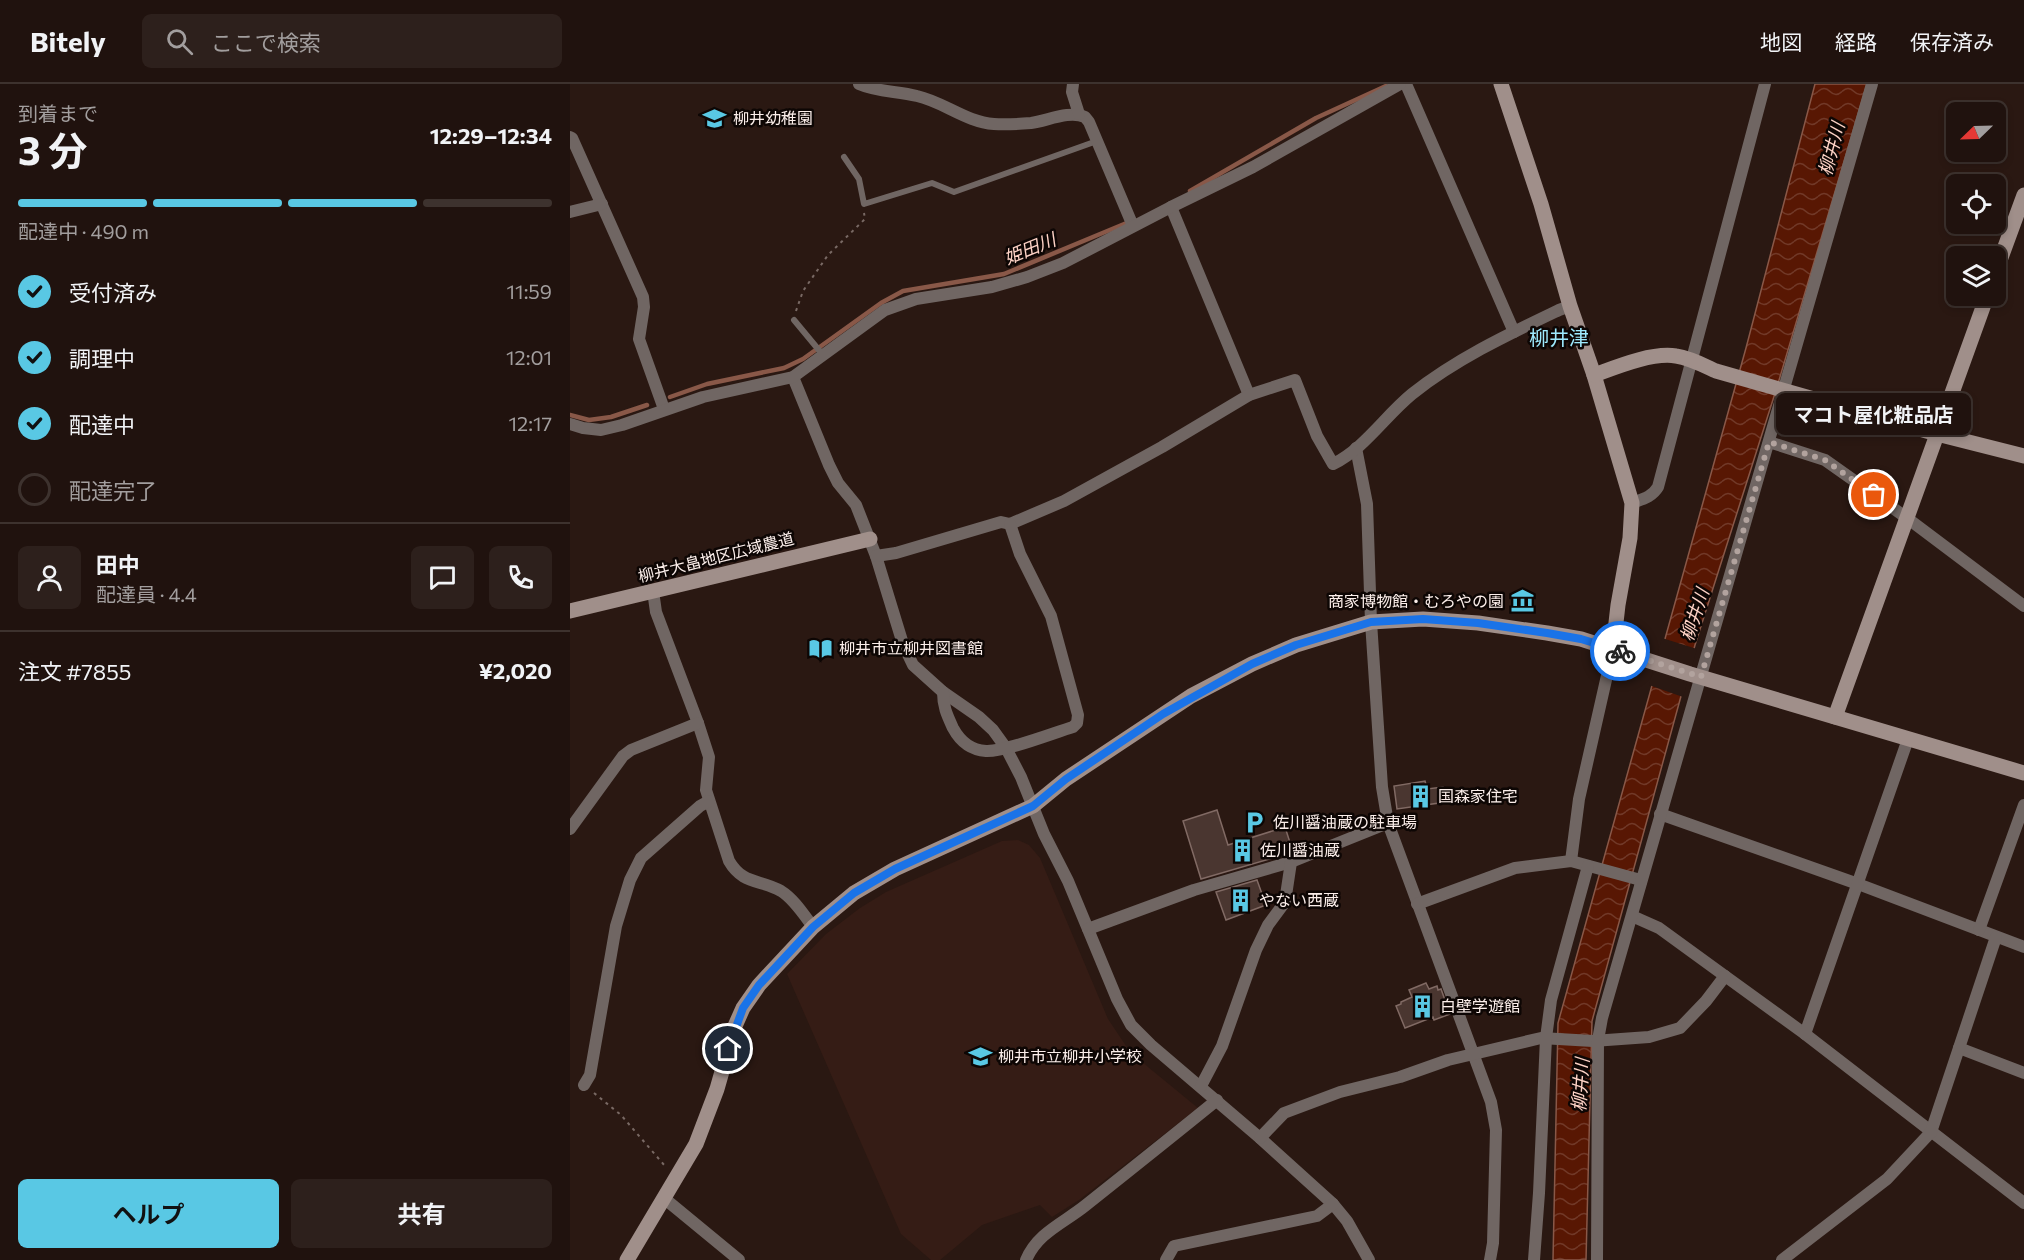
<!DOCTYPE html>
<html lang="ja">
<meta charset="utf-8">
<style>
body{margin:0;font-family:Commissioner,"Noto Sans JP",sans-serif;background:#2d201c;color:#f1f3f6;height:100vh;display:flex;flex-direction:column;font-size:22px;white-space:nowrap}
*{box-sizing:border-box;margin:0}
p{font-size:20px;color:#a29e9e}
.icon{flex:none;width:33px;height:33px;fill:none;stroke:currentColor;stroke-width:2;stroke-linecap:round;stroke-linejoin:round}
.map{position:relative;flex:1;overflow:hidden}
.panel{display:flex;flex-direction:column;background:#20120e;width:570px}
.panel>*{flex:none}
.needle{width:39px;rotate:247deg}
.tools{position:absolute;left:1376px;top:18px;display:grid;gap:12px}
.tools a{display:grid;place-items:center;width:60px;height:60px;border-radius:9px;background:#20120e;box-shadow:0 3px 9px #0003,0 0 0 2px #3d322e;font-size:30px}
.pin{position:absolute;display:grid;place-items:center;width:51px;height:51px;color:#fff;margin:-26px;border:3px solid #fff;border-radius:50%;box-shadow:0 2px 6px #0007}
.courier{position:absolute;display:grid;place-items:center;width:60px;height:60px;margin:-30px;border:4px solid #1a73e8;border-radius:50%;background:#fff;color:#222;box-shadow:0 2px 8px #0007}
.bubble{position:absolute;height:42px;border-radius:9px;background:#20120e;box-shadow:0 3px 9px #0003,0 0 0 2px #3d322e;font-size:20px;font-weight:700;line-height:42px;text-align:center}
.summary em{font-style:normal;font-weight:700}
.summary div{display:flex;flex-direction:column-reverse}
.summary{display:flex;align-items:center;justify-content:space-between;height:102px;padding:0 18px}
h1{font-size:39px;font-weight:700;line-height:45px}
.bar{display:grid;grid-template-columns:repeat(4,1fr);gap:9px 6px;align-content:center;height:72px;padding:0 18px}
.bar i{height:8px;border-radius:4px;background:#3d322e}
.bar .on{background:#59c8e4}
.bar p{grid-column:span 4}
.line{display:flex;align-items:center;gap:15px;padding:0 18px;border-top:2px solid #3d322e}
.line div{flex:1}
.round{display:grid;place-items:center;flex:none;width:63px;height:63px;border-radius:9px;background:#2d201c}
ol{padding:0 18px;list-style:none}
li{display:flex;align-items:center;gap:18px;height:66px}
li p{margin-inline-start:auto}
li .icon{padding:6px;border-radius:50%;background:#59c8e4;color:#111;stroke-width:4}
li:last-child{color:#a29e9e}
li i{width:33px;height:33px;border:3px solid #3d322e;border-radius:50%}
.cta{display:flex;gap:12px;margin-top:auto;padding:12px 18px}
.cta a{flex:1;height:69px;border-radius:9px;background:#59c8e4;color:#111;font-size:24px;font-weight:700;line-height:69px;text-align:center}
.cta a+a{background:#2d201c;color:#f1f3f6}
header{display:flex;align-items:center;gap:36px;box-sizing:border-box;height:84px;padding:0 30px;background:#20120e;border-bottom:2px solid #3d322e}
header strong{font-size:28px}
nav{display:flex;gap:33px;margin-inline-start:auto;font-size:21px}
.search{width:420px;height:54px;background:#2d201c;display:flex;align-items:center;gap:15px;box-sizing:border-box;padding:0 21px;border-radius:9px;color:#a29e9e;font-size:22px}
main{display:flex;flex:1;min-height:0}
.map>svg:first-child{display:block}
</style>
<header>
<strong>Bitely</strong>
<div class="search"><svg class="icon" aria-label="search" viewBox="0 0 24 24"><circle cx="10" cy="10" r="6"/><path d="M15 15l6 6"/></svg>ここで検索</div>
<nav><a>地図</a><a>経路</a><a>保存済み</a></nav>
</header>
<main>
<section class="panel">
<div class="summary"><div><h1>3 分</h1><p>到着まで</p></div><em>12:29–12:34</em></div>
<div class="bar"><i class="on"></i><i class="on"></i><i class="on"></i><i></i><p>配達中 · 490 m</p></div>
<ol>
<li><svg class="icon" aria-label="check" viewBox="0 0 24 24"><path d="M5 12l5 5 9-10"/></svg>受付済み<p>11:59</p></li>
<li><svg class="icon" aria-label="check" viewBox="0 0 24 24"><path d="M5 12l5 5 9-10"/></svg>調理中<p>12:01</p></li>
<li><svg class="icon" aria-label="check" viewBox="0 0 24 24"><path d="M5 12l5 5 9-10"/></svg>配達中<p>12:17</p></li>
<li><i></i>配達完了</li>
</ol>
<div class="line" style="height:108px"><a class="round"><svg class="icon" aria-label="person" viewBox="0 0 24 24"><circle cx="12" cy="8" r="4"/><path d="M4 21q1-7 8-7t8 7"/></svg></a><div><b>田中</b><p>配達員 · 4.4</p></div><a class="round"><svg class="icon" aria-label="chat" viewBox="0 0 24 24"><path d="M4 5h16v11H9l-5 4z"/></svg></a><a class="round"><svg class="icon" aria-label="phone" viewBox="0 0 24 24"><path d="M5 4h4l2 5-3 2q2 4 5 5l2-3 5 2v4C11 20 4 13 5 4z"/></svg></a></div>
<div class="line" style="height:78px"><div>注文 #7855</div><b>¥2,020</b></div>
<div class="cta"><a>ヘルプ</a><a>共有</a></div>
</section>
<div class="map">
<svg width="1454" height="1176" viewBox="0 0 1454 1176">
<defs>
<pattern id="water-waves" width="16" height="10" patternUnits="userSpaceOnUse" patternTransform="scale(1.5)"><rect width="16" height="10" fill="#581703"/><path d="M0 5q4-4 8 0t8 0" fill="none" stroke="#713928"/></pattern>
</defs>
<rect width="100%" height="100%" fill="#2a1812"/>
<path fill="#351c15" d="M 448,756 L 459,761 L 470,774 L 538,935 L 556,962 L 578,983 L 628,1024 L 509,1116 L 482,1133 L 470,1121 L 412,1141 L 370,1176 L 361,1176 L 331,1150 L 217,890 L 256,850 L 290,824 L 316,808 L 432,757 Z"/>
<path fill="url(#water-waves)" stroke="#895848" stroke-width="1.5" d="M 1245,0 L 1297,0 L 1207,303 L 1125,561 L 1022,937 L 1016,1176 L 983,1176 L 988,939 L 1176,264 Z"/>
<path fill="#2a1812" d="M 1092,554 L 1127,565 L 1113,613 L 1079,601 Z"/>
<g fill="none" stroke-linecap="round" stroke-linejoin="round">
<g stroke="#895848" stroke-width="4.5">
<path d="M 620,107 L 746,34 L 816,2"/>
<path d="M 100,313 L 137,300 L 214,284 L 233,275 L 311,219 L 333,207 L 434,190 L 559,138"/>
<path d="M 0,331 L 19,336 L 41,333 L 77,321"/>
</g>
</g>
<g fill="#4a3630" stroke="#816a64" stroke-width="1.5">
<path d="M 855,697 L 857,705 L 873,703 L 876,718 L 827,725 L 824,702 Z"/>
<path d="M 647,726 L 658,761 L 715,743 L 723,768 L 631,795 L 613,737 Z"/>
<path d="M 687,796 L 696,821 L 656,836 L 646,808 Z"/>
<path d="M 856,899 L 859,905 L 867,902 L 868,906 L 871,905 L 880,930 L 864,936 L 863,933 L 835,944 L 826,922 L 831,920 L 831,918 L 842,913 L 839,906 Z"/>
</g>
<g fill="none" stroke-linecap="round" stroke-linejoin="round">
<g stroke="#796964" stroke-width="2" stroke-dasharray="3 4.5" stroke-linecap="butt">
<path d="M 226,227 L 233,207 L 258,171 L 295,135 L 294,129"/>
<path d="M 24,1009 L 51,1031 L 95,1082"/>
</g>
<g stroke="#706663" stroke-width="6">
<path d="M 274,73 L 289,95 L 294,120 L 362,99 L 384,108 L 527,57"/>
<path d="M 224,236 L 253,271"/>
</g>
<g stroke="#706663" stroke-width="12">
<path d="M 289,0 C 307,8 327,7 347,12 C 374,18 396,38 424,40 C 436,41 449,40 461,39 C 477,37 499,26 515,33 L 519,38 L 563,142"/>
<path d="M 503,0 L 502,8 L 509,30"/>
<path d="M 836,0 L 944,248"/>
<path d="M 0,53 L 2,54 L 73,213 L 74,223 L 69,255 L 94,325"/>
<path d="M 601,123 L 679,311"/>
<path d="M 0,128 L 32,120"/>
<path d="M 223,293 L 259,381 L 268,399 L 286,421 L 306,472 L 333,560 L 343,581 L 373,608 L 409,633 L 423,646 L 436,664 L 451,693 L 474,750 L 498,797 L 547,915 L 561,941 L 581,961 L 690,1054 L 763,1120 L 777,1137 L 799,1176"/>
<path d="M 0,340 L 13,344 L 31,346 L 52,341 L 133,313 L 223,293 L 315,226 L 346,215 L 422,203 L 457,193 L 493,179 L 601,123 L 683,83 L 830,0"/>
<path d="M 1199,358 L 1255,376 L 1337,434 L 1454,522"/>
<path d="M 786,364 L 797,420 L 801,538 L 812,703 L 818,739 L 921,1018 L 926,1046 L 923,1159 L 920,1176"/>
<path d="M 1062,419 C 1073,415 1082,413 1088,403 L 1195,0"/>
<path d="M 306,472 L 326,469 L 431,438 L 440,440 L 494,417 L 592,363 L 679,311 L 725,296 L 747,352 L 763,380 C 794,365 815,332 842,310 C 886,275 939,250 989,226 L 1000,222"/>
<path d="M 83,507 L 86,528 L 128,639 L 139,673 L 136,706 L 159,777 C 173,801 190,795 211,807 C 224,815 234,831 243,843"/>
<path d="M 373,608 C 373,623 377,631 383,644 C 390,657 400,666 416,667 C 435,668 483,649 503,643 L 507,639 L 508,631 L 481,532 L 450,470 L 440,440"/>
<path d="M 1090,730 L 1288,800 L 1454,863"/>
<path d="M 0,745 L 53,672 L 61,666 L 128,639"/>
<path d="M 1001,777 L 1009,715 L 1043,565"/>
<path d="M 847,820 L 945,784 L 1001,777 L 1067,795 L 1071,798"/>
<path d="M 1062,832 L 1089,844 L 1155,892 L 1235,950 L 1454,1119"/>
<path d="M 518,845 L 624,806 L 721,778 L 818,739"/>
<path d="M 1409,846 L 1454,721"/>
<path d="M 1235,950 L 1338,655"/>
<path d="M 1389,964 L 1454,989"/>
<path d="M 14,1001 L 20,991 L 46,842 L 60,796 L 71,774 L 130,722 L 139,717"/>
<path d="M 631,1002 L 652,962 L 686,866 L 698,841 L 715,818 L 721,778"/>
<path d="M 690,1054 L 714,1029 L 770,1008 L 830,993 L 878,976 L 971,954 L 1023,957 L 1079,953 L 1110,944 L 1136,917 L 1155,892"/>
<path d="M 95,1115 L 169,1176"/>
<path d="M 456,1176 C 468,1148 494,1139 516,1121 C 560,1086 604,1051 647,1016"/>
<path d="M 596,1176 L 604,1162 L 747,1132 L 763,1120"/>
<path d="M 964,1176 L 969,1109 L 976,954 L 981,916 L 1018,782"/>
<path d="M 1027,1176 L 1028,956 L 1032,934 L 1302,0"/>
<path d="M 1212,1176 L 1317,1095 L 1361,1048 L 1426,853"/>
</g>
<g stroke="#a08f8a" stroke-width="15">
<path d="M 931,0 L 971,120 L 1000,222 L 1024,291 L 1062,419 L 1060,454 L 1048,521 L 1043,565"/>
<path d="M 1425,190 L 1454,111"/>
<path d="M 1024,291 C 1046,283 1082,268 1106,272 C 1120,274 1133,281 1146,287 L 1367,350 L 1454,372"/>
<path d="M 0,527 L 300,455"/>
<path d="M 1265,633 L 1417,212"/>
<path d="M 57,1176 L 126,1060 L 147,1005 L 165,942 L 173,924 L 189,901 L 243,843 L 284,809 L 325,785 L 463,722 L 496,695 L 621,612 L 682,580 L 726,561 L 801,538 L 853,535 L 908,539 L 977,549 L 1011,555 L 1120,590 L 1454,689"/>
</g>
</g>
<g fill="none" stroke-linecap="round" stroke-linejoin="round">
<path stroke="#b2a39e" stroke-width="6" stroke-dasharray="0 10.8" d="M 1050,567 L 1131,593 L 1199,358 L 1255,376 L 1304,411"/>
<path stroke="#1a73e8" stroke-width="8" d="M 158,965 L 173,924 L 189,901 L 243,843 L 284,809 L 325,785 L 463,722 L 496,695 L 593,630 L 682,580 L 726,561 L 801,538 L 853,535 L 908,539 L 977,549 L 1011,555 L 1050,567"/>
</g>
<defs>
<symbol id="school-bare" viewBox="-9 -9 18 18"><path d="M0-5L7-2L0 1L-7-2ZM-4 1L0 2.5L4 1V4Q0 6-4 4Z" fill="#59c8e4" stroke="#0d0604" stroke-width="2.5" paint-order="stroke"/></symbol>
<symbol id="museum-bare" viewBox="-9 -9 18 18"><path d="M0-6L6-3V-2H-6V-3ZM-5-1h2V3h-2ZM-1-1h2V3h-2ZM3-1h2V3H3ZM-6 4H6V6H-6Z" fill="#59c8e4" stroke="#0d0604" stroke-width="2.5" paint-order="stroke"/></symbol>
<symbol id="library-bare" viewBox="-9 -9 18 18"><path d="M-6-4Q-3-5.5-.7-3.5V5Q-3 3-6 4ZM6-4Q3-5.5 .7-3.5V5Q3 3 6 4Z" fill="#59c8e4" stroke="#0d0604" stroke-width="2.5" paint-order="stroke"/></symbol>
<symbol id="building-bare" viewBox="-9 -9 18 18"><path d="M-4-6H4V6H1V3H-1V6H-4ZM-2.5-4.3h1.7v1.8h-1.7ZM.8-4.3h1.7v1.8H.8ZM-2.5-1h1.7V.8h-1.7ZM.8-1h1.7V.8H.8Z" fill="#59c8e4" stroke="#0d0604" stroke-width="2.5" paint-order="stroke"/></symbol>
<symbol id="parking-bare" viewBox="-9 -9 18 18"><path d="M-3.5-5.5H1a3.5 3.5 0 0 1 0 7H-1V5.5H-3.5ZM-1-3.4V-.6H.8a1.4 1.4 0 0 0 0-2.8Z" fill="#59c8e4" stroke="#0d0604" stroke-width="2.5" paint-order="stroke"/></symbol>
</defs>
<g fill-rule="evenodd">
<use href="#school-bare" x="128" y="18" width="33" height="33"/>
<use href="#museum-bare" x="936" y="500" width="33" height="33"/>
<use href="#library-bare" x="234" y="548" width="33" height="33"/>
<use href="#building-bare" x="834" y="696" width="33" height="33"/>
<use href="#parking-bare" x="668" y="722" width="33" height="33"/>
<use href="#building-bare" x="656" y="750" width="33" height="33"/>
<use href="#building-bare" x="654" y="800" width="33" height="33"/>
<use href="#building-bare" x="836" y="906" width="33" height="33"/>
<use href="#school-bare" x="394" y="956" width="33" height="33"/>
</g>
<g text-anchor="middle" stroke-width="5" stroke-linejoin="round" paint-order="stroke">
<g font-size="16" fill="#fbeeea" stroke="#0d0604" text-anchor="start">
<text x="163" y="40">柳井幼稚園</text>
<text x="934" y="523" text-anchor="end">商家博物館・むろやの園</text>
<text x="269" y="570">柳井市立柳井図書館</text>
<text x="868" y="718">国森家住宅</text>
<text x="703" y="744">佐川醤油蔵の駐車場</text>
<text x="690" y="772">佐川醤油蔵</text>
<text x="689" y="822">やない西蔵</text>
<text x="870" y="928">白壁学遊館</text>
<text x="428" y="978">柳井市立柳井小学校</text>
</g>
<g font-size="16" fill="#fbeeea" stroke="#0d0604">
<text transform="translate(146 473) rotate(-14)" y="6">柳井大畠地区広域農道</text>
</g>
<g font-size="18" font-style="italic" fill="#fed3c6" stroke="#0d0604">
<text transform="translate(1262 65) rotate(-75)" y="6">柳井川</text>
<text transform="translate(460 165) rotate(-22)" y="6">姫田川</text>
<text transform="translate(1125 531) rotate(-72)" y="6">柳井川</text>
<text transform="translate(1011 1001) rotate(-86)" y="6">柳井川</text>
</g>
<g font-size="20" fill="#9eeafe" stroke="#0d0604">
<text x="989" y="261">柳井津</text>
</g>
</g>
</svg>
<div class="tools">
<a><svg class="needle" viewBox="-14 -14 28 28"><path d="M0-13l5 13h-10z" fill="#e53935"/><path d="M0 13l5-13h-10z" fill="#a29e9e"/></svg></a>
<a><svg class="icon" aria-label="locate" viewBox="0 0 24 24"><circle cx="12" cy="12" r="6"/><path d="M12 2v4M12 18v4M2 12h4M18 12h4"/></svg></a>
<a><svg class="icon" aria-label="layers" viewBox="0 0 24 24"><path d="M12 4l9 5-9 5-9-5zM3 14l9 5 9-5"/></svg></a>
</div>
<div class="pin" style="left:1304px;top:411px;background:#ea580c"><svg class="icon" aria-label="bag" viewBox="0 0 24 24"><path d="M5 8h14l-1 12H6zM9 8a3 3 0 0 1 6 0"/></svg></div>
<div class="pin" style="left:158px;top:965px;background:#1f2937"><svg class="icon" aria-label="home" viewBox="0 0 24 24"><path d="M3 11l9-7 9 7M6 9v11h12V9"/></svg></div>
<div class="courier" style="left:1050px;top:567px"><svg class="icon" aria-label="bike" viewBox="0 0 24 24"><circle cx="6" cy="16" r="4"/><circle cx="18" cy="16" r="4"/><path d="M6 16l4-8h5l3 8M10 8l3 8H6M13 5h3"/></svg></div>
<div class="bubble" style="left:1206px;top:309px;width:195px">マコト屋化粧品店</div>
</div>
</main>
